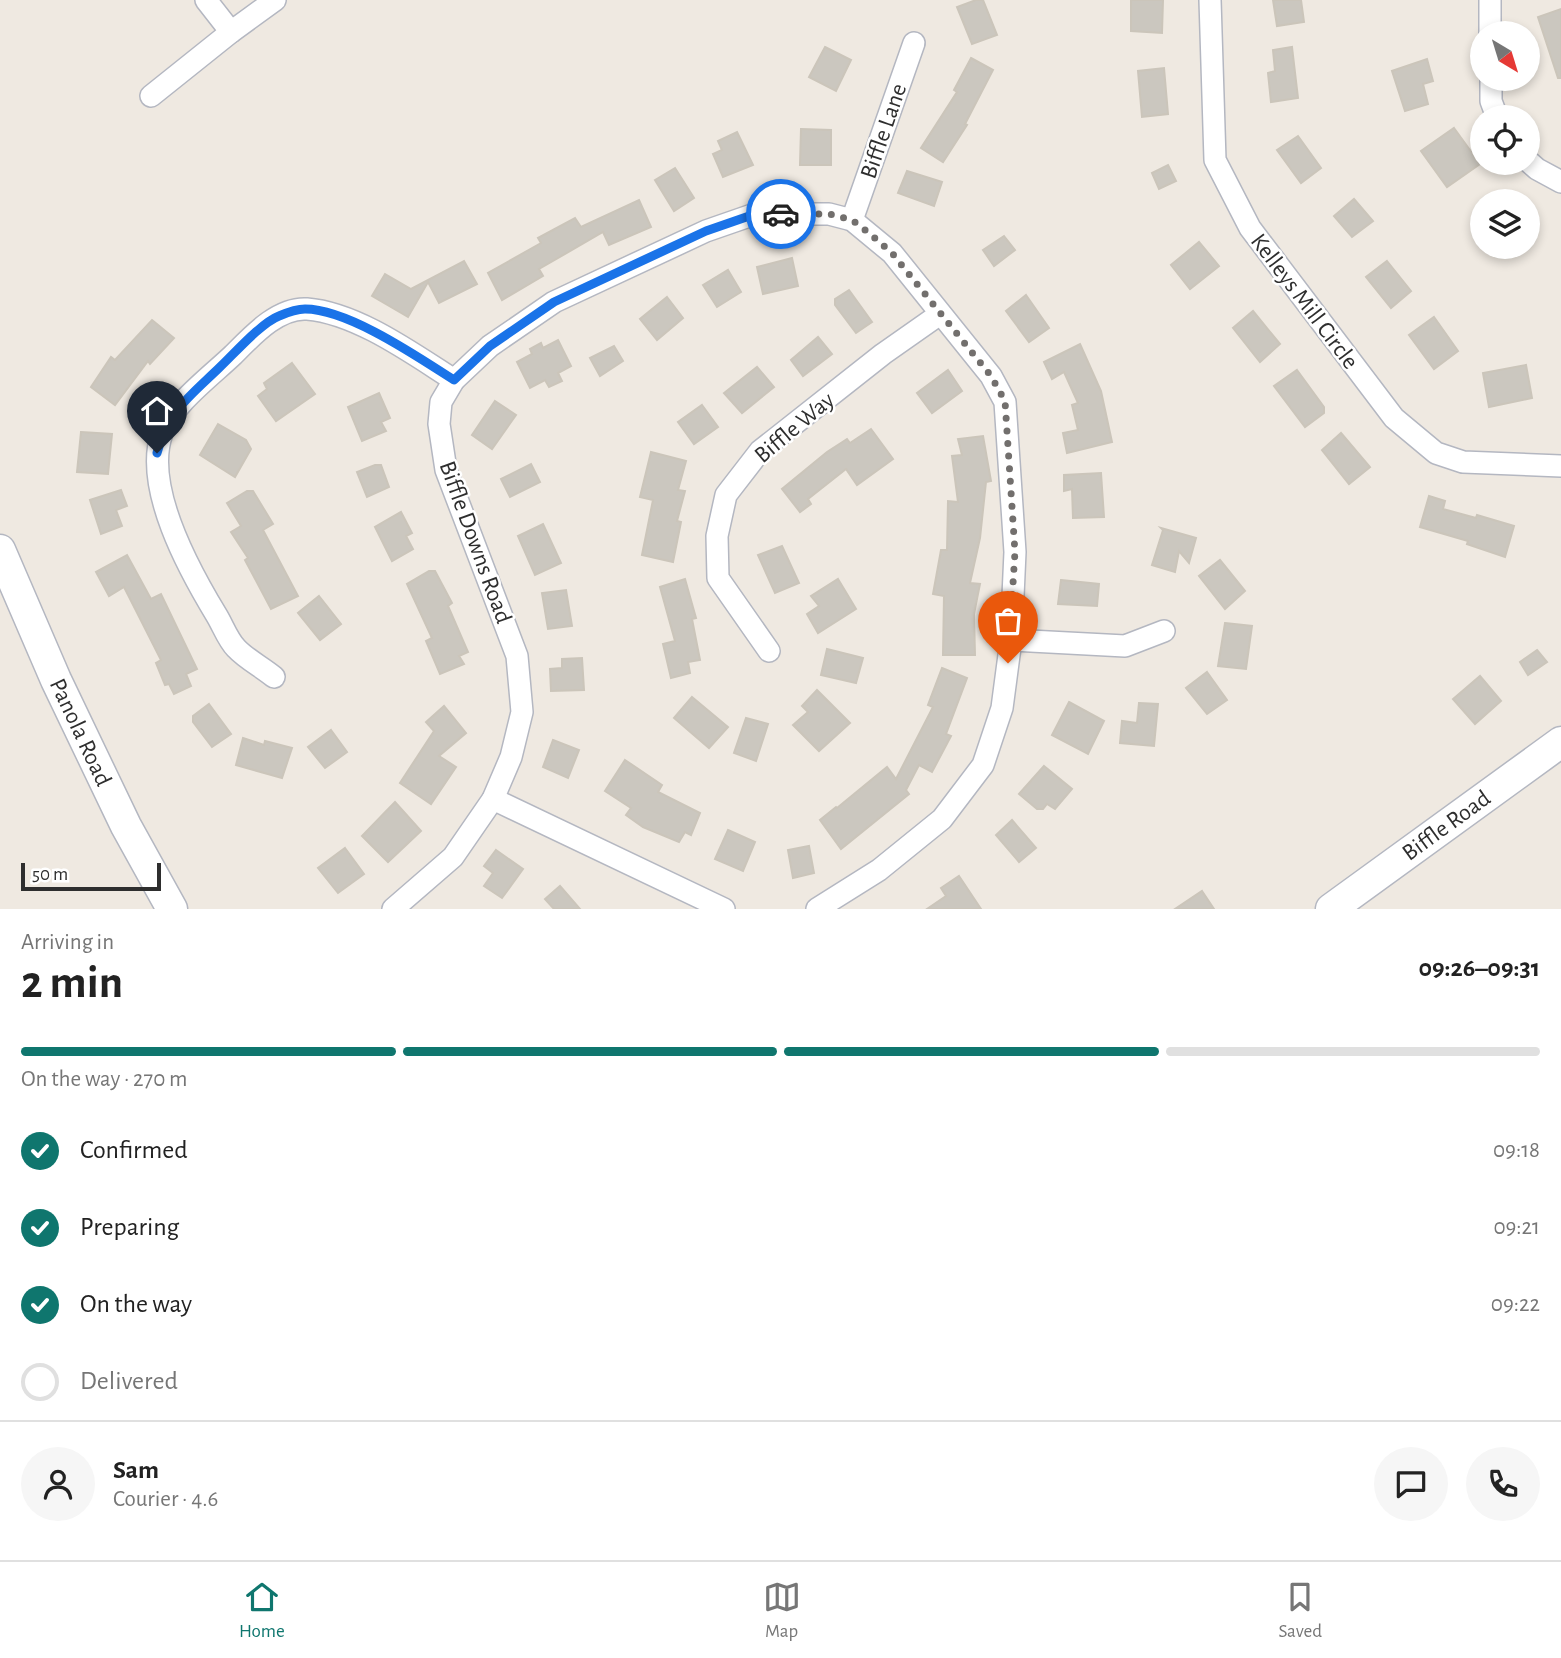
<!DOCTYPE html>
<meta charset="utf-8">
<style>
body{margin:0;font-family:"Alegreya Sans",sans-serif;background:#f6f6f6;color:#222;height:100vh;display:flex;flex-direction:column;font-size:26px;white-space:nowrap}
*{box-sizing:border-box;margin:0}
p{font-size:23px;color:#767676}
.icon{flex:none;width:38px;height:38px;fill:none;stroke:currentColor;stroke-width:2;stroke-linecap:round;stroke-linejoin:round}
.map{position:relative;height:909px;overflow:hidden}
.sheet{display:flex;flex-direction:column;background:#fff;flex:1}
.sheet>*{flex:none}
.needle{width:46px;rotate:142deg}
.fabs{position:absolute;left:1470px;top:21px;display:grid;gap:14px}
.fabs a{display:grid;place-items:center;width:70px;height:70px;border-radius:50%;background:#fff;box-shadow:0 4px 10px #0003;font-size:35px}
.scale{position:absolute;left:21px;bottom:18px;width:140px;box-sizing:border-box;padding-left:7px;border:4px solid #2e2e2e;border-top:0;font-size:19px;line-height:24px;white-space:nowrap;color:#2e2e2e;-webkit-text-stroke:5px #fff;paint-order:stroke}
.pin{position:absolute;display:grid;place-items:center;width:60px;height:60px;color:#fff;margin:-72px -30px;border-radius:50% 50% 50% 0;rotate:-45deg;box-shadow:0 0 7px #0007}
.pin .icon{rotate:45deg}
.courier{position:absolute;display:grid;place-items:center;width:70px;height:70px;margin:-35px;border:5px solid #1a73e8;border-radius:50%;background:#fff;color:#222;box-shadow:0 2px 9px #0007}
.head em{font-style:normal;font-weight:700}
.head div{display:flex;flex-direction:column-reverse}
.head{display:flex;align-items:center;justify-content:space-between;height:119px;padding:0 21px}
h1{font-size:46px;font-weight:700;line-height:52px}
.bar{display:grid;grid-template-columns:repeat(4,1fr);gap:10px 7px;align-content:center;height:84px;padding:0 21px}
.bar i{height:9px;border-radius:5px;background:#e0e0e0}
.bar .current{background:#0f766e}
.bar p{grid-column:span 4}
.line{display:flex;align-items:center;gap:18px;padding:0 21px;border-top:2px solid #e0e0e0}
.line div{flex:1}
.round{display:grid;place-items:center;flex:none;width:74px;height:74px;border-radius:37px;background:#f6f6f6}
ol{padding:0 21px;list-style:none}
li{display:flex;align-items:center;gap:21px;height:77px}
li p{margin-inline-start:auto}
li .icon{padding:7px;border-radius:50%;background:#0f766e;color:#fff;stroke-width:4}
li:last-child{color:#767676}
li i{width:38px;height:38px;border:4px solid #e0e0e0;border-radius:50%}
.tabs{display:flex;justify-content:space-around;align-items:center;height:98px;border-top:2px solid #e0e0e0;background:#fff;font-size:19px;color:#767676}
.tabs a{display:grid;justify-items:center;gap:4px}
.tabs .current{color:#0f766e}
.map>svg:first-child{display:block}
</style>
<div class="map">
<svg width="1561" height="909" viewBox="0 0 1561 909">
<rect width="100%" height="100%" fill="#efe9e1"/>
<g fill="#cbc7bf" stroke="#cbc5ba" stroke-width="2">
<path d="M 976,0 L 983,0 L 997,35 L 972,44 L 957,7 Z"/>
<path d="M 1131,0 L 1163,0 L 1162,33 L 1131,31 Z"/>
<path d="M 1273,0 L 1301,0 L 1304,22 L 1277,26 Z"/>
<path d="M 1561,9 L 1561,78 L 1558,78 L 1538,17 Z"/>
<path d="M 825,47 L 851,60 L 836,91 L 809,77 Z"/>
<path d="M 1292,47 L 1298,98 L 1271,102 L 1268,73 L 1275,71 L 1273,50 Z"/>
<path d="M 971,58 L 993,70 L 965,124 L 967,125 L 943,162 L 921,148 L 957,92 L 954,90 Z"/>
<path d="M 1427,59 L 1433,81 L 1423,84 L 1428,104 L 1405,111 L 1392,71 Z"/>
<path d="M 1164,68 L 1168,114 L 1142,117 L 1138,71 Z"/>
<path d="M 1454,128 L 1480,164 L 1447,187 L 1421,151 Z"/>
<path d="M 801,129 L 831,130 L 831,165 L 800,165 Z"/>
<path d="M 737,132 L 753,165 L 723,177 L 713,154 L 722,150 L 718,141 Z"/>
<path d="M 1298,136 L 1321,168 L 1301,183 L 1277,150 Z"/>
<path d="M 1168,165 L 1176,181 L 1159,189 L 1152,173 Z"/>
<path d="M 675,168 L 694,198 L 674,211 L 655,180 Z"/>
<path d="M 907,171 L 942,182 L 934,206 L 898,193 Z"/>
<path d="M 1354,199 L 1373,221 L 1352,237 L 1334,216 Z"/>
<path d="M 639,200 L 651,227 L 609,245 L 603,232 L 539,269 L 543,276 L 502,300 L 488,273 L 541,243 L 538,238 L 575,218 L 581,227 Z"/>
<path d="M 1004,236 L 1015,250 L 994,266 L 983,250 Z"/>
<path d="M 1199,242 L 1219,266 L 1190,289 L 1171,265 Z"/>
<path d="M 792,258 L 798,286 L 763,294 L 757,267 Z"/>
<path d="M 464,261 L 477,284 L 439,303 L 428,282 L 408,317 L 372,296 L 385,274 L 411,289 Z"/>
<path d="M 1387,261 L 1411,291 L 1391,308 L 1366,277 Z"/>
<path d="M 728,270 L 741,292 L 717,307 L 703,285 Z"/>
<path d="M 849,290 L 872,322 L 856,333 L 835,305 L 835,299 Z"/>
<path d="M 1026,295 L 1049,328 L 1029,342 L 1006,311 Z"/>
<path d="M 667,297 L 683,318 L 657,340 L 640,319 Z"/>
<path d="M 1253,311 L 1280,344 L 1260,362 L 1233,328 Z"/>
<path d="M 1434,317 L 1458,351 L 1434,369 L 1409,335 Z"/>
<path d="M 152,320 L 174,338 L 150,364 L 148,361 L 115,405 L 91,387 L 111,357 L 115,360 Z"/>
<path d="M 818,337 L 832,354 L 803,376 L 791,360 Z"/>
<path d="M 558,340 L 571,366 L 558,373 L 562,381 L 549,387 L 545,380 L 530,388 L 517,362 L 532,354 L 530,349 L 541,343 L 543,348 Z"/>
<path d="M 1080,344 L 1101,391 L 1112,442 L 1067,453 L 1063,433 L 1078,430 L 1072,405 L 1078,403 L 1064,372 L 1052,379 L 1044,362 Z"/>
<path d="M 614,346 L 623,361 L 600,376 L 590,358 Z"/>
<path d="M 292,363 L 315,394 L 276,421 L 258,396 L 267,389 L 264,383 Z"/>
<path d="M 1526,365 L 1532,398 L 1489,407 L 1483,373 Z"/>
<path d="M 757,367 L 774,387 L 742,413 L 724,393 Z"/>
<path d="M 948,370 L 962,391 L 932,413 L 917,393 Z"/>
<path d="M 1297,370 L 1324,407 L 1324,413 L 1305,427 L 1274,386 Z"/>
<path d="M 379,393 L 390,418 L 381,422 L 386,431 L 362,441 L 348,407 Z"/>
<path d="M 495,401 L 516,415 L 492,449 L 472,435 Z"/>
<path d="M 702,405 L 718,427 L 694,444 L 678,422 Z"/>
<path d="M 218,424 L 246,440 L 251,449 L 235,477 L 200,455 Z"/>
<path d="M 871,429 L 893,459 L 857,485 L 846,469 L 808,499 L 811,504 L 800,512 L 782,489 L 827,452 L 847,439 L 850,443 Z"/>
<path d="M 81,432 L 112,434 L 108,474 L 77,472 Z"/>
<path d="M 1341,433 L 1370,467 L 1349,484 L 1322,450 Z"/>
<path d="M 983,436 L 991,481 L 986,482 L 980,538 L 970,583 L 980,584 L 974,614 L 975,655 L 943,655 L 944,596 L 933,594 L 941,550 L 947,550 L 948,501 L 958,502 L 952,456 L 962,455 L 958,439 Z"/>
<path d="M 651,452 L 686,461 L 678,490 L 685,491 L 677,521 L 681,522 L 673,562 L 642,555 L 653,500 L 640,497 Z"/>
<path d="M 531,464 L 540,482 L 510,497 L 501,479 Z"/>
<path d="M 375,465 L 381,465 L 389,487 L 367,497 L 357,472 Z"/>
<path d="M 1101,473 L 1104,517 L 1073,518 L 1072,489 L 1064,491 L 1064,475 Z"/>
<path d="M 121,490 L 127,506 L 116,510 L 122,526 L 101,534 L 90,500 Z"/>
<path d="M 247,491 L 253,491 L 273,524 L 263,530 L 298,596 L 271,609 L 245,560 L 248,558 L 231,532 L 241,526 L 227,503 Z"/>
<path d="M 1429,496 L 1445,501 L 1443,509 L 1476,518 L 1477,515 L 1514,526 L 1505,557 L 1467,544 L 1468,541 L 1420,527 Z"/>
<path d="M 401,512 L 412,533 L 406,536 L 413,549 L 392,561 L 375,527 Z"/>
<path d="M 543,524 L 561,563 L 535,575 L 518,536 Z"/>
<path d="M 1161,528 L 1196,538 L 1189,563 L 1179,551 L 1175,572 L 1152,565 L 1163,530 Z"/>
<path d="M 782,546 L 799,583 L 775,593 L 758,555 Z"/>
<path d="M 127,555 L 151,599 L 161,594 L 197,669 L 186,674 L 191,686 L 174,694 L 169,684 L 165,685 L 156,663 L 161,660 L 124,587 L 109,596 L 96,572 Z"/>
<path d="M 1220,560 L 1245,591 L 1225,609 L 1199,576 Z"/>
<path d="M 429,571 L 435,571 L 452,603 L 448,606 L 468,652 L 459,656 L 464,664 L 440,674 L 426,641 L 432,638 L 407,584 Z"/>
<path d="M 685,579 L 696,618 L 692,619 L 700,660 L 688,662 L 690,673 L 671,678 L 663,644 L 675,641 L 660,587 Z"/>
<path d="M 838,579 L 856,609 L 818,633 L 807,614 L 819,606 L 811,596 Z"/>
<path d="M 1061,580 L 1099,584 L 1097,606 L 1058,604 Z"/>
<path d="M 566,590 L 572,626 L 548,629 L 542,593 Z"/>
<path d="M 319,596 L 341,624 L 320,640 L 298,613 Z"/>
<path d="M 1225,623 L 1252,626 L 1246,669 L 1218,666 Z"/>
<path d="M 827,649 L 863,658 L 856,683 L 821,675 Z"/>
<path d="M 1537,650 L 1547,662 L 1528,675 L 1520,662 Z"/>
<path d="M 582,658 L 584,690 L 551,691 L 550,669 L 562,668 L 562,659 Z"/>
<path d="M 942,668 L 967,678 L 946,734 L 951,736 L 932,772 L 919,765 L 906,790 L 909,794 L 841,849 L 820,820 L 836,807 L 837,808 L 887,767 L 896,779 L 933,707 L 928,705 Z"/>
<path d="M 1207,672 L 1227,700 L 1207,714 L 1186,688 Z"/>
<path d="M 1480,676 L 1501,701 L 1475,724 L 1453,699 Z"/>
<path d="M 817,690 L 850,723 L 819,751 L 793,725 L 808,712 L 802,706 Z"/>
<path d="M 692,697 L 728,727 L 709,748 L 674,718 Z"/>
<path d="M 1069,702 L 1104,721 L 1088,754 L 1052,735 Z"/>
<path d="M 1139,703 L 1158,704 L 1154,746 L 1120,743 L 1122,721 L 1137,723 Z"/>
<path d="M 209,704 L 231,734 L 212,747 L 193,722 L 193,716 Z"/>
<path d="M 444,706 L 466,733 L 439,756 L 456,767 L 431,804 L 400,783 L 434,731 L 426,722 Z"/>
<path d="M 746,718 L 768,724 L 756,761 L 734,753 Z"/>
<path d="M 331,730 L 347,752 L 325,768 L 308,747 Z"/>
<path d="M 243,738 L 264,745 L 265,741 L 292,748 L 282,778 L 236,765 Z"/>
<path d="M 553,740 L 579,750 L 568,778 L 543,767 Z"/>
<path d="M 625,760 L 662,785 L 658,792 L 700,813 L 691,835 L 685,832 L 679,842 L 643,827 L 626,815 L 631,808 L 605,791 Z"/>
<path d="M 1044,766 L 1072,789 L 1055,809 L 1047,804 L 1043,809 L 1037,809 L 1019,794 Z"/>
<path d="M 395,802 L 421,831 L 388,862 L 362,836 Z"/>
<path d="M 1012,820 L 1036,848 L 1019,862 L 996,835 Z"/>
<path d="M 728,830 L 755,842 L 743,871 L 715,859 Z"/>
<path d="M 809,846 L 814,873 L 793,878 L 788,850 Z"/>
<path d="M 345,848 L 364,874 L 338,893 L 318,868 Z"/>
<path d="M 496,850 L 523,869 L 502,898 L 484,886 L 493,873 L 484,866 Z"/>
<path d="M 959,876 L 981,909 L 927,909 L 946,896 L 941,888 Z"/>
<path d="M 560,886 L 580,909 L 554,909 L 545,899 Z"/>
<path d="M 1202,891 L 1214,909 L 1175,909 Z"/>
</g>
<g fill="none" stroke-linecap="round" stroke-linejoin="round">
<defs>
<g id="street">
<path d="M 206,0 L 231,32"/>
<path d="M 1210,0 L 1215,160 L 1250,228 L 1394,418 L 1436,453 L 1463,462 L 1561,466"/>
<path d="M 1490,0 L 1490,33"/>
<path d="M 1491,79 L 1491,101 L 1497,117"/>
<path d="M 151,96 L 231,32 L 275,0"/>
<path d="M 1528,161 L 1537,169 L 1561,182"/>
<path d="M 852,220 L 914,43"/>
<path d="M 1011,640 L 1125,646 L 1164,631"/>
<path d="M 769,651 L 718,578 L 717,536 L 726,495 L 760,451 L 883,354 L 940,314"/>
<path d="M 274,677 C 262,667 246,659 236,648 C 228,640 223,626 217,616 C 189,570 143,487 162,433 C 172,405 211,376 233,355 C 252,336 278,307 307,309 C 357,313 413,354 454,380"/>
<path d="M 493,799 L 724,909"/>
<path d="M 393,909 L 453,857 L 493,799 L 511,757 L 522,712 L 517,656 L 446,470 L 439,424 L 441,402 L 454,380 L 490,346 L 554,302 L 706,231 L 755,214 L 829,214 L 852,220 L 892,253 L 991,376 L 1005,402 L 1015,552 L 1011,640 L 1002,708 L 983,765 L 942,819 L 879,870 L 817,909"/>
</g>
<g id="secondary">
<path d="M 0,550 L 56,680 L 126,826 L 172,909"/>
<path d="M 1331,909 L 1561,742"/>
</g>
</defs>
<use href="#street" stroke="#b4b7c1" stroke-width="24"/>
<use href="#secondary" stroke="#b4b7c1" stroke-width="33"/>
<use href="#street" stroke="#fff" stroke-width="21"/>
<use href="#secondary" stroke="#fff" stroke-width="30"/>
</g>
<g fill="none" stroke-linecap="round" stroke-linejoin="round">
<path stroke="#726f6d" stroke-width="7" stroke-dasharray="0 12.6" d="M 781,214 L 829,214 L 852,220 L 869,233 L 892,253 L 991,376 L 1005,401 L 1015,552 L 1008,663"/>
<path stroke="#1a73e8" stroke-width="9" d="M 157,453 C 168,411 189,397 219,368 C 234,354 261,323 279,316 C 286,313 298,309 305,309 C 348,309 418,357 454,380 L 490,346 L 554,302 L 706,231 L 755,214 L 781,214"/>
</g>
<g text-anchor="middle" stroke-width="5" stroke-linejoin="round" paint-order="stroke">
<g font-size="24" fill="#2e2e2e" stroke="#fff">
<text transform="translate(883 131) rotate(-71)" y="8">Biffle Lane</text>
<text transform="translate(1305 301) rotate(53)" y="8">Kelleys Mill Circle</text>
<text transform="translate(794 427) rotate(-40)" y="8">Biffle Way</text>
<text transform="translate(476 542) rotate(70)" y="8">Biffle Downs Road</text>
<text transform="translate(81 732) rotate(65)" y="8">Panola Road</text>
<text transform="translate(1446 825) rotate(-36)" y="8">Biffle Road</text>
</g>
</g>
</svg>
<div class="fabs">
<a><svg class="needle" viewBox="-14 -14 28 28"><path d="M0-13l5 13h-10z" fill="#e53935"/><path d="M0 13l5-13h-10z" fill="#767676"/></svg></a>
<a><svg class="icon" aria-label="locate" viewBox="0 0 24 24"><circle cx="12" cy="12" r="6"/><path d="M12 2v4M12 18v4M2 12h4M18 12h4"/></svg></a>
<a><svg class="icon" aria-label="layers" viewBox="0 0 24 24"><path d="M12 4l9 5-9 5-9-5zM3 14l9 5 9-5"/></svg></a>
</div>
<div class="scale">50 m</div>
<div class="pin" style="left:1008px;top:663px;background:#ea580c"><svg class="icon" aria-label="bag" viewBox="0 0 24 24"><path d="M5 8h14l-1 12H6zM9 8a3 3 0 0 1 6 0"/></svg></div>
<div class="pin" style="left:157px;top:453px;background:#1f2937"><svg class="icon" aria-label="home" viewBox="0 0 24 24"><path d="M3 11l9-7 9 7M6 9v11h12V9"/></svg></div>
<div class="courier" style="left:781px;top:214px"><svg class="icon" aria-label="car" viewBox="0 0 24 24"><path d="M5 17H2v-5l4-1 3-4h7l3 4 3 1v5h-3M9 17h6M6 11h13"/><circle cx="7" cy="17" r="2"/><circle cx="17" cy="17" r="2"/></svg></div>
</div>
<section class="sheet">
<div class="head"><div><h1>2 min</h1><p>Arriving in</p></div><em>09:26–09:31</em></div>
<div class="bar"><i class="current"></i><i class="current"></i><i class="current"></i><i></i><p>On the way · 270 m</p></div>
<ol>
<li><svg class="icon" aria-label="check" viewBox="0 0 24 24"><path d="M5 12l5 5 9-10"/></svg>Confirmed<p>09:18</p></li>
<li><svg class="icon" aria-label="check" viewBox="0 0 24 24"><path d="M5 12l5 5 9-10"/></svg>Preparing<p>09:21</p></li>
<li><svg class="icon" aria-label="check" viewBox="0 0 24 24"><path d="M5 12l5 5 9-10"/></svg>On the way<p>09:22</p></li>
<li><i></i>Delivered</li>
</ol>
<div class="line" style="height:126px"><a class="round"><svg class="icon" aria-label="person" viewBox="0 0 24 24"><circle cx="12" cy="8" r="4"/><path d="M4 21q1-7 8-7t8 7"/></svg></a><div><b>Sam</b><p>Courier · 4.6</p></div><a class="round"><svg class="icon" aria-label="chat" viewBox="0 0 24 24"><path d="M4 5h16v11H9l-5 4z"/></svg></a><a class="round"><svg class="icon" aria-label="phone" viewBox="0 0 24 24"><path d="M5 4h4l2 5-3 2q2 4 5 5l2-3 5 2v4C11 20 4 13 5 4z"/></svg></a></div>
</section>
<nav class="tabs">
<a class="current"><svg class="icon" aria-label="home" viewBox="0 0 24 24"><path d="M3 11l9-7 9 7M6 9v11h12V9"/></svg>Home</a>
<a><svg class="icon" aria-label="map" viewBox="0 0 24 24"><path d="M3 6l6-2 6 2 6-2v14l-6 2-6-2-6 2zM9 4v14M15 6v14"/></svg>Map</a>
<a><svg class="icon" aria-label="saved" viewBox="0 0 24 24"><path d="M7 4h10v16l-5-4-5 4z"/></svg>Saved</a>
</nav>
